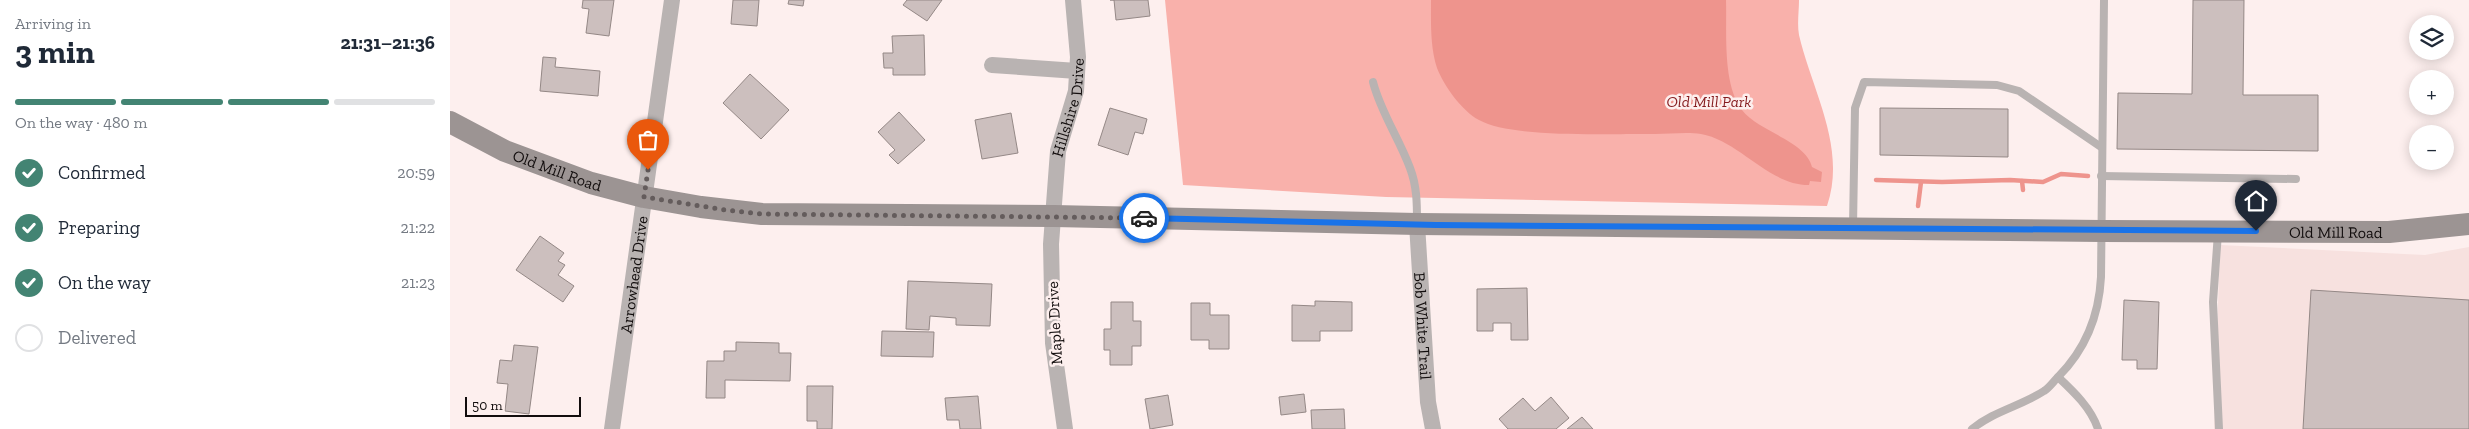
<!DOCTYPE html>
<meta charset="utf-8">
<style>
body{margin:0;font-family:"Zilla Slab",serif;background:#f6f6f7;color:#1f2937;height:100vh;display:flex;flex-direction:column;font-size:19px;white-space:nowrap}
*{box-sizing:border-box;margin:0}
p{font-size:16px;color:#747a83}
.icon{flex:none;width:28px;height:28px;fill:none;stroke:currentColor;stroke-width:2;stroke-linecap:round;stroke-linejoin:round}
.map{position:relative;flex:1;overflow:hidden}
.panel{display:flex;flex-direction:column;background:#fff;width:450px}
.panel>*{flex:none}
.buttons{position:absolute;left:1959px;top:15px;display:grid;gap:10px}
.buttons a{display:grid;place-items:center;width:45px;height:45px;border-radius:50%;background:#fff;box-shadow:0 2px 12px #0003;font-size:25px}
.scale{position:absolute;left:15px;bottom:12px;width:116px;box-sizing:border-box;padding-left:5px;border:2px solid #120d0d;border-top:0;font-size:14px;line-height:18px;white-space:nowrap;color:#120d0d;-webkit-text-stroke:4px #fdefee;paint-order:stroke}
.pin{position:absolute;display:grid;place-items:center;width:42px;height:42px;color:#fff;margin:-51px -21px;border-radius:50% 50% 50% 0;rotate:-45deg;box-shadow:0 0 5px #0007}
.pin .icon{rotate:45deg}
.courier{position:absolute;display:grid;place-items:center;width:50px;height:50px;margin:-25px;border:4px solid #1a73e8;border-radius:50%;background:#fff;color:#222;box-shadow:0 1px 6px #0007}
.head em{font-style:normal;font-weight:700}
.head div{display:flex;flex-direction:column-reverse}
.head{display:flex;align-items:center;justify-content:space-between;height:85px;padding:0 15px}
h1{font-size:32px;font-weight:700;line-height:38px}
.bar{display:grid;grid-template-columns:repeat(4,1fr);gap:8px 5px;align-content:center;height:60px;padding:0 15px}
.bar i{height:6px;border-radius:4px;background:#e0e1e3}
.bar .selected{background:#438473}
.bar p{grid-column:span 4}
ol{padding:0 15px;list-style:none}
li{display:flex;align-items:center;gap:15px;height:55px}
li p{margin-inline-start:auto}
li .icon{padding:5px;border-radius:50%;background:#438473;color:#fff;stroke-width:4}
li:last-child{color:#747a83}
li i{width:28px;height:28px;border:2px solid #e0e1e3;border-radius:50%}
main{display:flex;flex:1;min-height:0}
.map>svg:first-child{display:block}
</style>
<main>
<section class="panel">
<div class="head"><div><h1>3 min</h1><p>Arriving in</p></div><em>21:31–21:36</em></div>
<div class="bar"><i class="selected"></i><i class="selected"></i><i class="selected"></i><i></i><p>On the way · 480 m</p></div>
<ol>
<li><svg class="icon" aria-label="check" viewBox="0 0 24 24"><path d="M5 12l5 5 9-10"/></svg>Confirmed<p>20:59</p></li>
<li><svg class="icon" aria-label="check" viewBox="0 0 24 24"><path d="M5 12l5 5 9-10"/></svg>Preparing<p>21:22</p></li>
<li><svg class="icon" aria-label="check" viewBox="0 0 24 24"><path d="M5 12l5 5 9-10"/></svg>On the way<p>21:23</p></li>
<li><i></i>Delivered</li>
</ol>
</section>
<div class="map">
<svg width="2019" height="429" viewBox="0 0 2019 429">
<rect width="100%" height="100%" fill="#fdefee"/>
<path fill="#f7e1df" d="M 1770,245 L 1975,255 L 2019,247 L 2019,429 L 1764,429 Z"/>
<path fill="#f9b1ab" d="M 715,0 L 1349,0 C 1349,11 1347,24 1349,35 C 1362,91 1397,147 1377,206 L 936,197 L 733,185 Z"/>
<path fill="#ee948d" d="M 1276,0 C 1277,31 1272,84 1292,110 C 1309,132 1356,141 1362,167 L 1372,172 L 1371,182 L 1360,181 L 1359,185 C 1318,185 1290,141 1251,134 C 1237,132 1220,134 1205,134 C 1164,133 1063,139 1029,120 C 1012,111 994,86 987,68 C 980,47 981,22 981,0 Z"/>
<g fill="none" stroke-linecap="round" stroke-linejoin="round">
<g stroke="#ee948d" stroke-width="4.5">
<path d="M 1426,180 L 1492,182 L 1560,180 L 1593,182 L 1611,174 L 1638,176"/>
<path d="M 1572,181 L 1573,190"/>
<path d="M 1468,206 L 1471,182"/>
</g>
</g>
<g fill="#ccbfbe" stroke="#948886">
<path d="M 133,0 L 164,0 L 159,36 L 136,33 L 139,9 L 132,8 Z"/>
<path d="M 283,0 L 309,0 L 307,26 L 281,24 Z"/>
<path d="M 339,0 L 354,0 L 353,6 L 338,4 Z"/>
<path d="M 457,0 L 492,0 L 477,21 L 453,5 Z"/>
<path d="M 660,0 L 698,0 L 700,16 L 666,20 L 664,0 Z"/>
<path d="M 1743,0 L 1794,0 L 1793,95 L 1868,95 L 1868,151 L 1667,149 L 1668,93 L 1742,94 Z"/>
<path d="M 474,35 L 475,75 L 443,75 L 443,68 L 434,68 L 433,53 L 443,53 L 442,36 Z"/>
<path d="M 93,57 L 106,58 L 105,67 L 150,71 L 148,96 L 90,91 Z"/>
<path d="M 300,74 L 339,110 L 311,139 L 273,103 Z"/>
<path d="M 660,108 L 697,119 L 693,134 L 685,132 L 678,155 L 648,145 Z"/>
<path d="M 1430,108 L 1558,109 L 1558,157 L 1430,155 Z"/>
<path d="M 449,112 L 475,140 L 448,164 L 439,155 L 445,150 L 428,132 Z"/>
<path d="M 561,113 L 568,153 L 532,159 L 525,120 Z"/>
<path d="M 90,236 L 114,253 L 108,261 L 115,265 L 108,275 L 124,286 L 113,302 L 66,270 Z"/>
<path d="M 458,281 L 542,284 L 540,326 L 506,325 L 506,318 L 480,316 L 479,330 L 456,329 Z"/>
<path d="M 1077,288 L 1078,340 L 1061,340 L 1061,323 L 1043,323 L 1043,331 L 1027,331 L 1027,289 Z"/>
<path d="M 1861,290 L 2019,300 L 2019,429 L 1853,429 Z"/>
<path d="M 1674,300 L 1709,302 L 1707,369 L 1687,369 L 1687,360 L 1672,360 Z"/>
<path d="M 865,301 L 902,302 L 902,331 L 870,331 L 870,341 L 842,341 L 842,305 L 865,306 Z"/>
<path d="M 661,302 L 683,302 L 683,321 L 691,321 L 691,346 L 682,346 L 682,365 L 660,365 L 660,350 L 654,350 L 654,329 L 661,329 Z"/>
<path d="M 741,303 L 760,303 L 760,315 L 779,315 L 779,349 L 759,349 L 759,340 L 741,340 Z"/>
<path d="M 432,331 L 484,332 L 483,357 L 431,356 Z"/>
<path d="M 286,342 L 329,343 L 329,353 L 341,353 L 340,381 L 275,380 L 275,398 L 256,398 L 257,361 L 274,361 L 274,351 L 286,351 Z"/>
<path d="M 64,345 L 88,347 L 79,414 L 55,411 L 58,384 L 47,383 L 50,360 L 62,361 Z"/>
<path d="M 357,386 L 383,386 L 382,429 L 367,429 L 367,421 L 357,421 Z"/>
<path d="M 854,394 L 856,412 L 831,415 L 829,397 Z"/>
<path d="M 718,395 L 723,425 L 700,429 L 695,399 Z"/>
<path d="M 528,396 L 531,429 L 510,429 L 509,420 L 497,420 L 495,398 Z"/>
<path d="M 1101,397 L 1119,418 L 1106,429 L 1058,429 L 1049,419 L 1073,398 L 1085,411 Z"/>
<path d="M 894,409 L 895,429 L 862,429 L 861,410 Z"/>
<path d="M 1132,417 L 1143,429 L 1117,429 Z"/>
</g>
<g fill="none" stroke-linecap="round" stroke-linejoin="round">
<g stroke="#b9b3b2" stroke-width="8">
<path d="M 923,82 C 931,113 949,138 960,168 C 967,186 967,204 967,222"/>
<path d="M 1651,176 L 1846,179"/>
<path d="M 1403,226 L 1405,108 L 1414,82 L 1547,85 L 1569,91 L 1651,147"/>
<path d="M 1768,233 L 1763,302 L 1769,429"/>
<path d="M 1608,377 C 1624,392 1641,408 1648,429"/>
<path d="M 1522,429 C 1544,411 1571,406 1594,391 C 1599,388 1603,382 1608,377 C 1635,350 1649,316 1651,277 L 1654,0"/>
</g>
<g stroke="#b9b3b2" stroke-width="16">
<path d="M 542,65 L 627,71"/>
<path id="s1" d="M 967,224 L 978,402 L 983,429"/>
<path id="s2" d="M 162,429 L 222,0"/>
<path id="s3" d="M 615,429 L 603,343 L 601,244 L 608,151 L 626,91 L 628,57 L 623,0"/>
</g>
<path stroke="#9c9493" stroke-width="22" id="s4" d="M 0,122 L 55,151 L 141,183 L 194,197 L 251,207 L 312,214 L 604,216 L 967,224 L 1652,231 L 1939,232 L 2019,224"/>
</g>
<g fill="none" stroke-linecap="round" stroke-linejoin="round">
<path stroke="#645c5c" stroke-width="5" stroke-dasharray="0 9" d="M 198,170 L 194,197 L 276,210 L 312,214 L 694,218"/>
<path stroke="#1a73e8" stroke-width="6" d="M 694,218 L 986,225 L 1806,231"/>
</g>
<g text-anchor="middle" stroke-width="5" stroke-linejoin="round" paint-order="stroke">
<g font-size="16" font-style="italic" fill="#851c1f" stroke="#fdefee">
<text x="1259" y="107">Old Mill Park</text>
</g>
<g font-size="16" fill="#120d0d" stroke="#fdefee">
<text dy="6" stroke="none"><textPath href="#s3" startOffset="324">Hillshire Drive</textPath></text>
<text dy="6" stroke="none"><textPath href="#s4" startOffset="118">Old Mill Road</textPath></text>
<text dy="6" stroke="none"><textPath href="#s4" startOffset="1902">Old Mill Road</textPath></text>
<text dy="6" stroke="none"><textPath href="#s2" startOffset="156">Arrowhead Drive</textPath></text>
<text transform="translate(604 323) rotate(-93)" y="6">Maple Drive</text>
<text dy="6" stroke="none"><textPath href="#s1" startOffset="102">Bob White Trail</textPath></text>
</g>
</g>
</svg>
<div class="buttons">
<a><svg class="icon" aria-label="layers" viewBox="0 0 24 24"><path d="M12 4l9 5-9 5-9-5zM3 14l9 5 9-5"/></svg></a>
<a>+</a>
<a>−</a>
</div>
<div class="scale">50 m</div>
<div class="pin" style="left:198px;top:170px;background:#ea580c"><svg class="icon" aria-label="bag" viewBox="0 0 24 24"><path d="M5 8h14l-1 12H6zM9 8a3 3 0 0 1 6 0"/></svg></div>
<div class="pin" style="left:1806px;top:231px;background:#1f2937"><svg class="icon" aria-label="home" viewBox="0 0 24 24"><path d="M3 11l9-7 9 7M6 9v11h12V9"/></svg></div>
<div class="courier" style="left:694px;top:218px"><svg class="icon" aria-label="car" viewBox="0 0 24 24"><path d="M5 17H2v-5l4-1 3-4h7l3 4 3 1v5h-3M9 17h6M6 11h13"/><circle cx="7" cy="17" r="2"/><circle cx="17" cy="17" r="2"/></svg></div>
</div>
</main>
